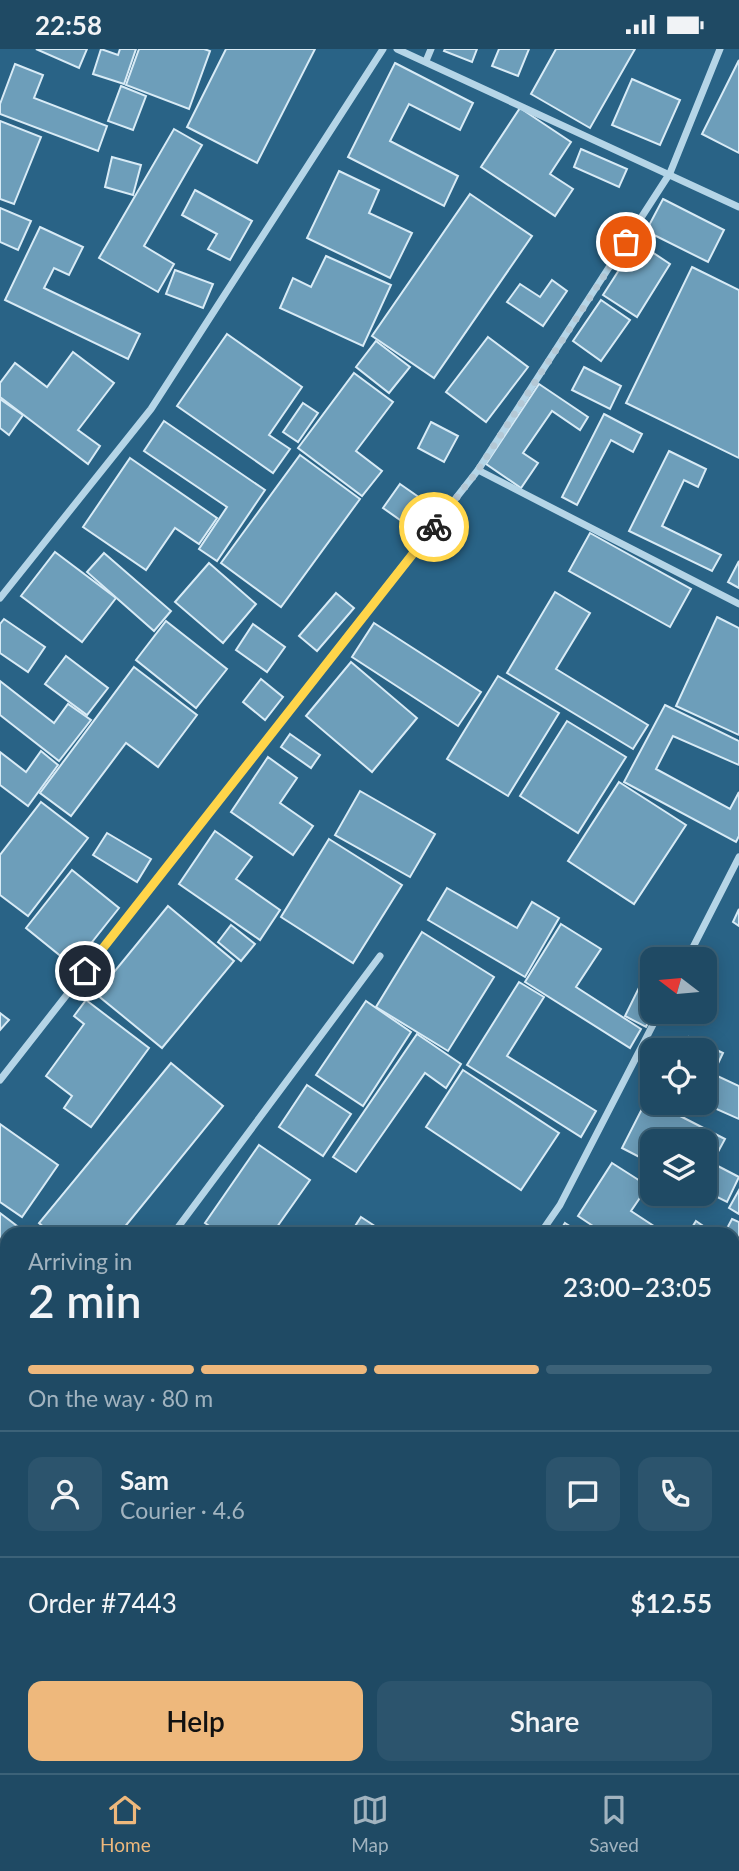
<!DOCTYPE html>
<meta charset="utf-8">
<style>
body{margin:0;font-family:Lato,sans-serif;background:#2c546d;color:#f1f3f6;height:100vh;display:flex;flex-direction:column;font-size:26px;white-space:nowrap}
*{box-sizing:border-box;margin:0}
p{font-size:23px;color:#a1b3bf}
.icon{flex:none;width:38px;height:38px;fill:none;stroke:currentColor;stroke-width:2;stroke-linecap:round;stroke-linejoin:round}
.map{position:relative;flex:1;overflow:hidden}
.side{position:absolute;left:0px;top:1178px;width:740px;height:548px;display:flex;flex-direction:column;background:#1f4a64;border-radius:21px 21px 0 0;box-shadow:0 4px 18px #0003,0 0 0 2px #3c6278}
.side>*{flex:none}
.needle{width:46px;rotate:286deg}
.tools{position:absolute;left:640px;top:898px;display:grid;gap:14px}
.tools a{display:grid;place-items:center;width:77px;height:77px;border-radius:14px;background:#1f4a64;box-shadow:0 4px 18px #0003,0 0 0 2px #3c6278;font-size:35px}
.pin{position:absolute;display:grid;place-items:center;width:60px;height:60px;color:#fff;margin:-30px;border:4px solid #fff;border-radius:50%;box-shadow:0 2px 7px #0007}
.courier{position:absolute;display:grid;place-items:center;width:70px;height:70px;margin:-35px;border:5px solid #ffd54a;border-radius:50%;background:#fff;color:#222;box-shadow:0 2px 9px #0007}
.overview em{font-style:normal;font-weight:600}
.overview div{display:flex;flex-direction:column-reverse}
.overview{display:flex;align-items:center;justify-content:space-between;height:119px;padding:0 28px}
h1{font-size:46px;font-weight:600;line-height:52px}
.bar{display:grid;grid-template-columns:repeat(4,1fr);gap:10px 7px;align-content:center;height:84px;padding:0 28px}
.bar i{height:9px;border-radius:5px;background:#3c6278}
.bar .on{background:#eeb87c}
.bar p{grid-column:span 4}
.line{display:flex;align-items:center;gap:18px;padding:0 28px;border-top:2px solid #3c6278}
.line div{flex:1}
.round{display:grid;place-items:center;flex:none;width:74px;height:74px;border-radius:14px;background:#2c546d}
.action{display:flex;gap:14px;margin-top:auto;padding:14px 28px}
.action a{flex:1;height:80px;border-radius:14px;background:#eeb87c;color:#111;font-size:28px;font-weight:600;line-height:80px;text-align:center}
.action a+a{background:#2c546d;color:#f1f3f6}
.status{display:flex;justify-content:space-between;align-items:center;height:49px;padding:0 35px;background:#1f4a64;direction:ltr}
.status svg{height:19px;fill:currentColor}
.tab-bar{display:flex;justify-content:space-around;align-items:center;height:98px;border-top:2px solid #3c6278;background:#1f4a64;font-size:19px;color:#a1b3bf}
.tab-bar a{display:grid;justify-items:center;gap:4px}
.tab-bar .on{color:#eeb87c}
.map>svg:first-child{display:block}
</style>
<div class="status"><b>22:58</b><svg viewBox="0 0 49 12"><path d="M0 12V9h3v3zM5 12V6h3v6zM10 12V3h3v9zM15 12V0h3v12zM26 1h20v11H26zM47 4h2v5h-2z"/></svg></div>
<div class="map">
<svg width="739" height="1724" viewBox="0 0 739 1724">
<rect width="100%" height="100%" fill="#296386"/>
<g fill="#6d9eba" stroke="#d8ebf6" stroke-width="2">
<path d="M 36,0 L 87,0 L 79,19 Z"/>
<path d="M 101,0 L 118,6 L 120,0 L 136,0 L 124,35 L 93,25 Z"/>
<path d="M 139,0 L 204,0 L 210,2 L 189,60 L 126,36 Z"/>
<path d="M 226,0 L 315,0 L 257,114 L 187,78 Z"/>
<path d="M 445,0 L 477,0 L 472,13 L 444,2 Z"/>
<path d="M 499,0 L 529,0 L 518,27 L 492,17 Z"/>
<path d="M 556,0 L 635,0 L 590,79 L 531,45 Z"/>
<path d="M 739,11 L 739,104 L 702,85 Z"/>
<path d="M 395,14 L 473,54 L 460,81 L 409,55 L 390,92 L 458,127 L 444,157 L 348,108 Z"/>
<path d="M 15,15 L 43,26 L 34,49 L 107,77 L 98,102 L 0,65 L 0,55 Z"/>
<path d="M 632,30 L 680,51 L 660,96 L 612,76 Z"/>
<path d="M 121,37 L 146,47 L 133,81 L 108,72 Z"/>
<path d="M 520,59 L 571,93 L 550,125 L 573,140 L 555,167 L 481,118 Z"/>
<path d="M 0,72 L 41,88 L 14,155 L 0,150 Z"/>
<path d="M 174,80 L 202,96 L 144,197 L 174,215 L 158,243 L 99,209 Z"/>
<path d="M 581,100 L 627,120 L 619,138 L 574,118 Z"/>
<path d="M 112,108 L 141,116 L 133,146 L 105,138 Z"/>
<path d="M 339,122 L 379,141 L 369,164 L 412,184 L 390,229 L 307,189 Z"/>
<path d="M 195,141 L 252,172 L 230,211 L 208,200 L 217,185 L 182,166 Z"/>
<path d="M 470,145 L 532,187 L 434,329 L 372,287 Z"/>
<path d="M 663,150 L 724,181 L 708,213 L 646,182 Z"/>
<path d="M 0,159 L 31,172 L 18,201 L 0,193 Z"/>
<path d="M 40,178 L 83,198 L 69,226 L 54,219 L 44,239 L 140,285 L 128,310 L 5,251 Z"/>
<path d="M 637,193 L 670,215 L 637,268 L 603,246 Z"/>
<path d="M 326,207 L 391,236 L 363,297 L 280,259 L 293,229 L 311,238 Z"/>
<path d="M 692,218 L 739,241 L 739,409 L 626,354 Z"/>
<path d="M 175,221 L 213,235 L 203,259 L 166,245 Z"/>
<path d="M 552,231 L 567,242 L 543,277 L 507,253 L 520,235 L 540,248 Z"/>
<path d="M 601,251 L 630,271 L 601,312 L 573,292 Z"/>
<path d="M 227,285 L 302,338 L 269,386 L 290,400 L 273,424 L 177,357 Z"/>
<path d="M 488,288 L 528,318 L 486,373 L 446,343 Z"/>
<path d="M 376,292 L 410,318 L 389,344 L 356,318 Z"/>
<path d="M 73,303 L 114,334 L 78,381 L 100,397 L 88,415 L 0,348 L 0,334 L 15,314 L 47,338 Z"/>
<path d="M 584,318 L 621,337 L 610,360 L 572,341 Z"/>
<path d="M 354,324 L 393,353 L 356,402 L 382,422 L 362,447 L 298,399 Z"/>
<path d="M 539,335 L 588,368 L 580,381 L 552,362 L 523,404 L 538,414 L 521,439 L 486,415 Z"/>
<path d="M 0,350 L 23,366 L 9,386 L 0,379 Z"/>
<path d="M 303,354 L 318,364 L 298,393 L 283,383 Z"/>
<path d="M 604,365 L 642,385 L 633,403 L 611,391 L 577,456 L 562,448 Z"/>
<path d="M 164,372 L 265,441 L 217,512 L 199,500 L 227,458 L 144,402 Z"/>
<path d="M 431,373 L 458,387 L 444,413 L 418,399 Z"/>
<path d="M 669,402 L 706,420 L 698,438 L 684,431 L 662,477 L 721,506 L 712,522 L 629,482 Z"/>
<path d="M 300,406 L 360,450 L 281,558 L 221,514 Z"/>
<path d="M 130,409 L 217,469 L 199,495 L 175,479 L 146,521 L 83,478 Z"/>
<path d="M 400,435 L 420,449 L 403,473 L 383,459 Z"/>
<path d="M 590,484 L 691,540 L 670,578 L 569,522 Z"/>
<path d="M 55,503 L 116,549 L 82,593 L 21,547 Z"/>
<path d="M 104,504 L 171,562 L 154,582 L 87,523 Z"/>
<path d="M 739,512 L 739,539 L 728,533 Z"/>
<path d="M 209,514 L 256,555 L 223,594 L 175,553 Z"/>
<path d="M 555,543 L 590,564 L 556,620 L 648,676 L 633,700 L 507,624 Z"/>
<path d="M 336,544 L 354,559 L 317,602 L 299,587 Z"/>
<path d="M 717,568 L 739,579 L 739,686 L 676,657 Z"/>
<path d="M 4,570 L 45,598 L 28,623 L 0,604 L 0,575 Z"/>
<path d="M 166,572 L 227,620 L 196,659 L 136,611 Z"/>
<path d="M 374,574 L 481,643 L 458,677 L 352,608 Z"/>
<path d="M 253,575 L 285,598 L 267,623 L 236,601 Z"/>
<path d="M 66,607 L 108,639 L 87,666 L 45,635 Z"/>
<path d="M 351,613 L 417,669 L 372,723 L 306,667 Z"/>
<path d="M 134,618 L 197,666 L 158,718 L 126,694 L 71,767 L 40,744 Z"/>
<path d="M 498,627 L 559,664 L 508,747 L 447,710 Z"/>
<path d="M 261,630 L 283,648 L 265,671 L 243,653 Z"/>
<path d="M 0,632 L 54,674 L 68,655 L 91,671 L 59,712 L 0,666 Z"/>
<path d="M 665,656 L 739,692 L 739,716 L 673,687 L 656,720 L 730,760 L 739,743 L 739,787 L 736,793 L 624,733 Z"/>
<path d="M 567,672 L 626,708 L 578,784 L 520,747 Z"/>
<path d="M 290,685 L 320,706 L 311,719 L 281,698 Z"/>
<path d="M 41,702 L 58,716 L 28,757 L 0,736 L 0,703 L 26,723 Z"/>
<path d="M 268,708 L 297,729 L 280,754 L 313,777 L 293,806 L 231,763 Z"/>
<path d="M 619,733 L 686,776 L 634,855 L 568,812 Z"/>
<path d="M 360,742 L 435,785 L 410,828 L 335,786 Z"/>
<path d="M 41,753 L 88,789 L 28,867 L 0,846 L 0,806 Z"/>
<path d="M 215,782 L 252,808 L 236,830 L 280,861 L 260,891 L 179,835 Z"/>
<path d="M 107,784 L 151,810 L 137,833 L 93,806 Z"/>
<path d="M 329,790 L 402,836 L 353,914 L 281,868 Z"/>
<path d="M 72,821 L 119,859 L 73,917 L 26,879 Z"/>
<path d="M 447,839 L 517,879 L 532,853 L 559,869 L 525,928 L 428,871 Z"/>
<path d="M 168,857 L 234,912 L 162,999 L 96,945 Z"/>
<path d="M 739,860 L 739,877 L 733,873 Z"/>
<path d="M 561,875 L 601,900 L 576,938 L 641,980 L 630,999 L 525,933 Z"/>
<path d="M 231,876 L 255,895 L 241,912 L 218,893 Z"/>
<path d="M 422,883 L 494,928 L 448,1002 L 376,958 Z"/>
<path d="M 657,902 L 673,910 L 653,910 L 654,962 L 646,978 L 625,967 Z"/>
<path d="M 519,933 L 544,948 L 507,1007 L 596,1062 L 581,1088 L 467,1016 Z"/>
<path d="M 86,951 L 149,999 L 91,1078 L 64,1059 L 72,1047 L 46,1027 L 84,975 L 74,967 Z"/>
<path d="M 366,952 L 411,983 L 363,1057 L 316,1026 Z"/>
<path d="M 0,964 L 9,971 L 0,981 Z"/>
<path d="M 417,985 L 461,1015 L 446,1039 L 425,1024 L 356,1123 L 333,1108 Z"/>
<path d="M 689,988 L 723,1004 L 713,1025 L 739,1037 L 739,1070 L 703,1054 L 705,1054 L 705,1001 L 683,1001 Z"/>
<path d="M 171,1014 L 223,1057 L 119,1185 L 52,1185 L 39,1174 Z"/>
<path d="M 463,1021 L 559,1084 L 521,1141 L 426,1078 Z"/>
<path d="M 307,1036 L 351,1065 L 323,1107 L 279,1078 Z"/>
<path d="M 647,1050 L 725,1090 L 712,1114 L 739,1128 L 727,1153 L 705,1142 L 705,1092 L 653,1092 L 653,1115 L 622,1099 Z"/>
<path d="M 0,1075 L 58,1116 L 22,1168 L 0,1153 Z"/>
<path d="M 259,1096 L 310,1131 L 272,1185 L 221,1185 L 205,1174 Z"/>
<path d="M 612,1114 L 648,1137 L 631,1162 L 666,1185 L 605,1185 L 578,1167 Z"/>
<path d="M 739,1141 L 739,1165 L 729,1159 Z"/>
<path d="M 0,1164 L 21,1180 L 18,1185 L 7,1185 L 7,1199 L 0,1209 Z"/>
<path d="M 361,1168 L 387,1185 L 350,1185 Z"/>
<path d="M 732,1170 L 739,1173 L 739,1274 L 733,1272 L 733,1185 L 724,1185 Z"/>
<path d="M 696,1172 L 715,1185 L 688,1185 Z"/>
<path d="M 565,1174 L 582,1185 L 558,1185 Z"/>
<path d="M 0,1252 L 7,1258 L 7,1292 L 0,1286 Z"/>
<path d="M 0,1348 L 7,1354 L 7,1393 L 0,1402 Z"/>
<path d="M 7,1463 L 7,1540 L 0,1533 L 0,1469 Z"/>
<path d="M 739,1465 L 739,1488 L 733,1485 L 733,1474 Z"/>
<path d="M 736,1601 L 739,1604 L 739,1640 L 733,1636 L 733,1605 Z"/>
<path d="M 739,1655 L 739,1698 L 733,1706 L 733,1663 Z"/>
<path d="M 7,1707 L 7,1718 L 20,1718 L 24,1724 L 32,1718 L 49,1718 L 51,1724 L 0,1724 L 0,1713 Z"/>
<path d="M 739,1712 L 739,1724 L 729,1724 Z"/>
<path d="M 257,1718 L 342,1718 L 344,1720 L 340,1724 L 262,1724 Z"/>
<path d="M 364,1718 L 383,1718 L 389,1724 L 359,1724 Z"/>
<path d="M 430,1718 L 478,1718 L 484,1724 L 436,1724 Z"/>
<path d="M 596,1718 L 672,1718 L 668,1724 L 604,1724 Z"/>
</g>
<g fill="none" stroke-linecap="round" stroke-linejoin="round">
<g stroke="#b5d5e7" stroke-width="7">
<path d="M 397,0 L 739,158"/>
<path d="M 426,12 L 431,0"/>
<path d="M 478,421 L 739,555"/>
<path d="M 0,549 L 151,360 L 383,0"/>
<path d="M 687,910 L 739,808"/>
<path d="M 0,1031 L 478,421 L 670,124 L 720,0"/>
<path d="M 173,1185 L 380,907"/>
<path d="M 540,1185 L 560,1156 L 660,962"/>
<path d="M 0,1416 L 7,1407"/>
<path d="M 733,1448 L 739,1439"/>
<path d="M 0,1632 L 7,1640"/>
<path d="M 72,1718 L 76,1724"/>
<path d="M 137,1724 L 141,1718"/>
<path d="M 552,1724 L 556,1718"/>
</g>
</g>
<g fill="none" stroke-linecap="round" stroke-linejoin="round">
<path stroke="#b4c8d5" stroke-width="7" stroke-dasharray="0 12.6" d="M 434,478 L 478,421 L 626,193"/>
<path stroke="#ffd54a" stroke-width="9" d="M 85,922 L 434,478"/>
</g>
</svg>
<div class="tools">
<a><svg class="needle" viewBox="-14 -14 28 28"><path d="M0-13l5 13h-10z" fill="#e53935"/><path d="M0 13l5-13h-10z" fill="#a1b3bf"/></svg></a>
<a><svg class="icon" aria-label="locate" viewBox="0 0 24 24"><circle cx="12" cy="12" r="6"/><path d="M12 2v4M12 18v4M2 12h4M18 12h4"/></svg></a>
<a><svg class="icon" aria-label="layers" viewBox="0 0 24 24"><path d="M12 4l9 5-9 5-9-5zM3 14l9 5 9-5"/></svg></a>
</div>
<div class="pin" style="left:626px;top:193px;background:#ea580c"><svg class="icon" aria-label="bag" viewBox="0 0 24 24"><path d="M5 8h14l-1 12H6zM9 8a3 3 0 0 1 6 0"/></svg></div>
<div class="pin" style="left:85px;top:922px;background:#1f2937"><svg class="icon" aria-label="home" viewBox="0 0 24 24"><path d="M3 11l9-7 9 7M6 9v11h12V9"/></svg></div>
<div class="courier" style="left:434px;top:478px"><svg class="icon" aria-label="bike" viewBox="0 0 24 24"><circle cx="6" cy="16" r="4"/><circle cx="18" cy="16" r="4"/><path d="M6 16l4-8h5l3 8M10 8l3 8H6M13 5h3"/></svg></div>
<section class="side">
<div class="overview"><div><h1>2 min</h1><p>Arriving in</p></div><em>23:00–23:05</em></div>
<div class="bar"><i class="on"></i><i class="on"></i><i class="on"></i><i></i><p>On the way · 80 m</p></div>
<div class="line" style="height:126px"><a class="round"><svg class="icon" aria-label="person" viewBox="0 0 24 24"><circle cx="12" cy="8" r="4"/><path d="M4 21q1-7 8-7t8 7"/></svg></a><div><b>Sam</b><p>Courier · 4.6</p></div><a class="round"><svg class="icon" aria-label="chat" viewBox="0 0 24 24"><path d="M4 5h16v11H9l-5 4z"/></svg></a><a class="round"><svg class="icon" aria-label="phone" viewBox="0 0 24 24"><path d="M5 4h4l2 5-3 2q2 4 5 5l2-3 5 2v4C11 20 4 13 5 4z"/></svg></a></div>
<div class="line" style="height:91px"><div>Order #7443</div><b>$12.55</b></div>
<div class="action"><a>Help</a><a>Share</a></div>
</section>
</div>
<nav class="tab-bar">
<a class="on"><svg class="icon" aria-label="home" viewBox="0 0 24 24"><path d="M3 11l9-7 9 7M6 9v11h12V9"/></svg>Home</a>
<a><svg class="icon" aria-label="map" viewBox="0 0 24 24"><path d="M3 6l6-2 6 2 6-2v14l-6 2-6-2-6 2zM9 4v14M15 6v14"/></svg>Map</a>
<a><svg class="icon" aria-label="saved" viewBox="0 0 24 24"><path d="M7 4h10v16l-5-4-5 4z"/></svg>Saved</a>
</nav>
